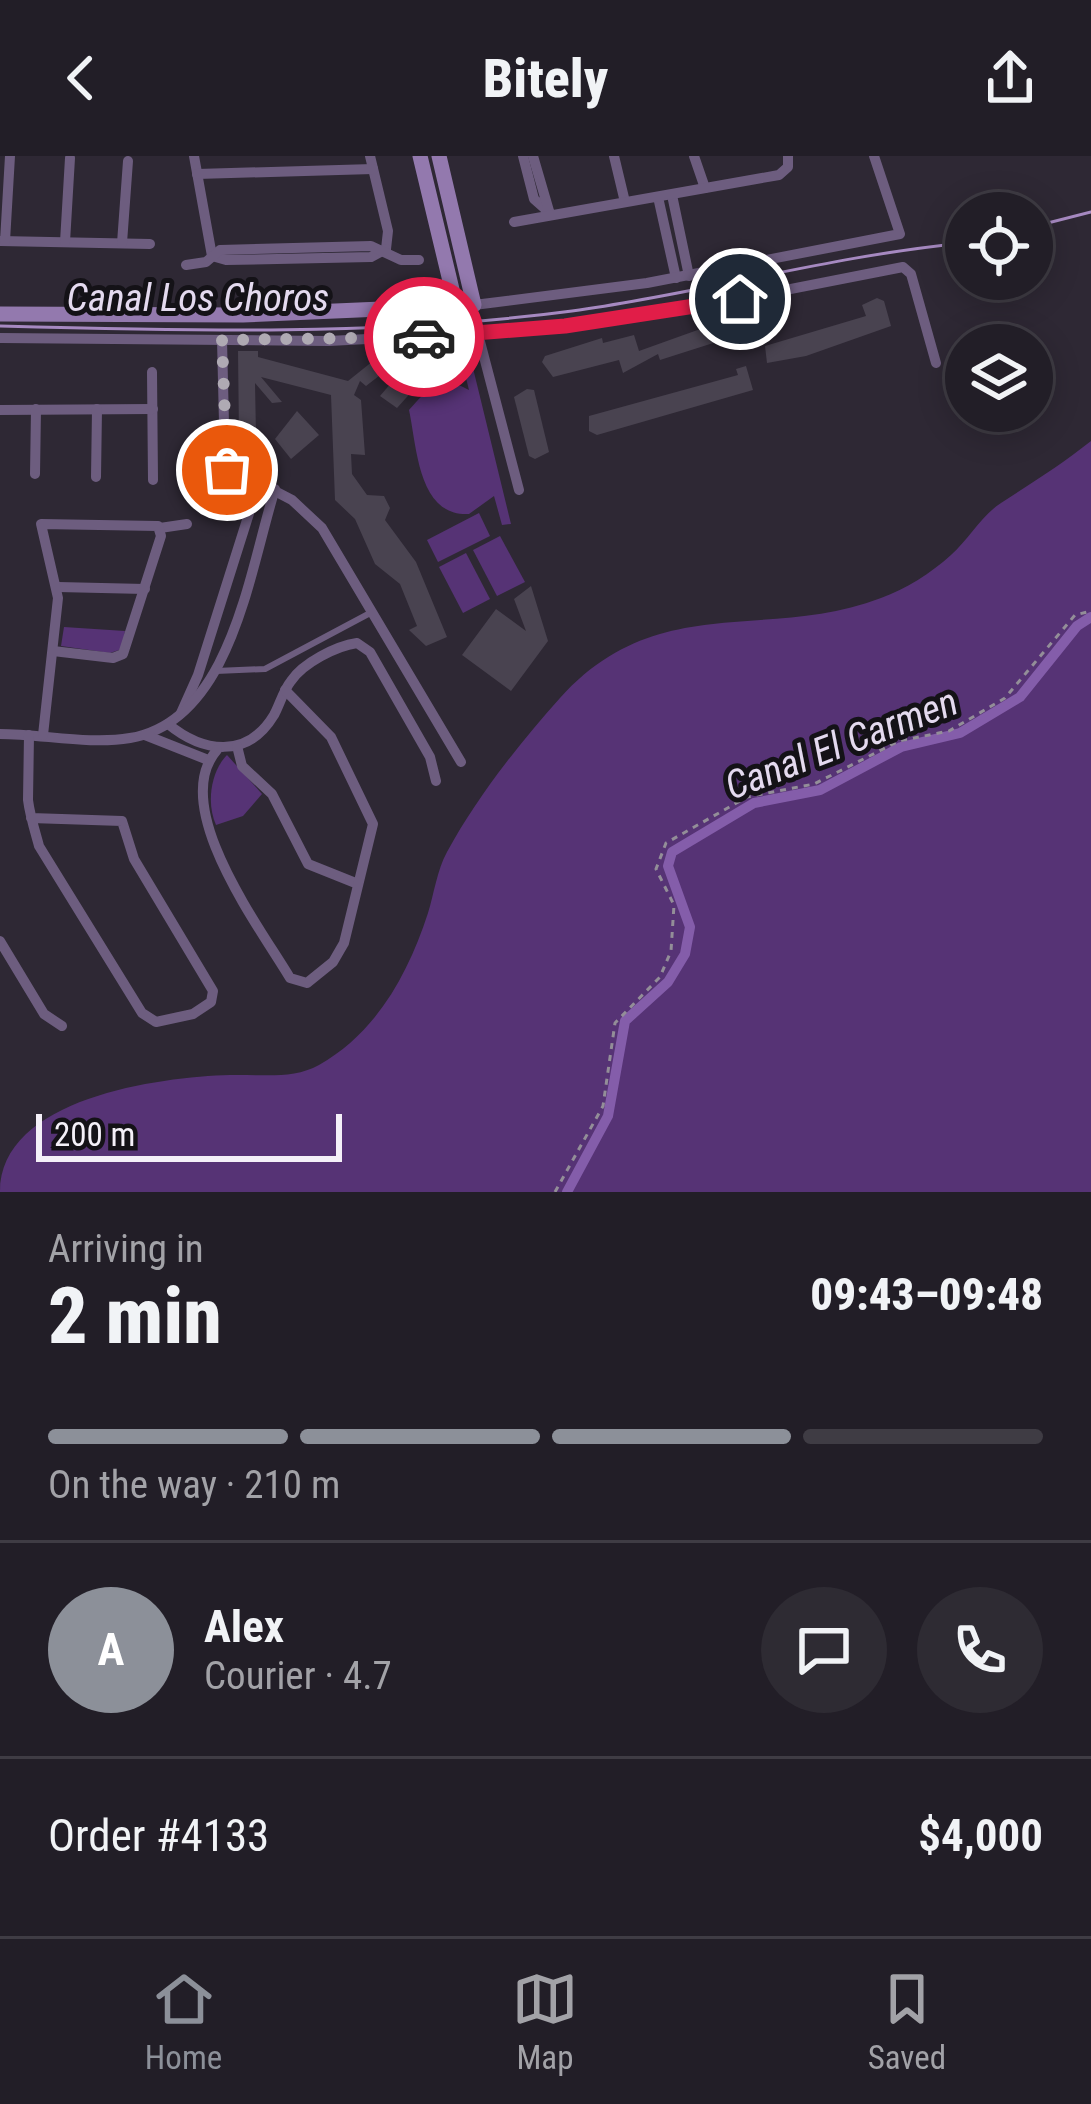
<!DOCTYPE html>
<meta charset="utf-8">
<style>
body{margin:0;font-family:"Roboto Condensed",sans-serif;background:#2e2b33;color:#f1f3f6;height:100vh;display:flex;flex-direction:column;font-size:45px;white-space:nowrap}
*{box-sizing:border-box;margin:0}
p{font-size:39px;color:#a2a2a7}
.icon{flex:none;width:66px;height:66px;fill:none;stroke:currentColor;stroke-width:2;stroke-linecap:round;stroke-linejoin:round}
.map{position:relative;height:1036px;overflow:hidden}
.side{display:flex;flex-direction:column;background:#221e27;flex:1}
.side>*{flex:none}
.tools{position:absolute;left:945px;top:36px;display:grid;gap:24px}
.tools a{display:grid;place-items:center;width:108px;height:108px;border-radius:50%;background:#221e27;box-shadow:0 6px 30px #0003,0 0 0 3px #3f3c44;font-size:60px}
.scale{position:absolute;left:36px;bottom:30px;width:306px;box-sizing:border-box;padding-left:12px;border:6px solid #f4f0f8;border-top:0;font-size:33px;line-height:42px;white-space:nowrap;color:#f4f0f8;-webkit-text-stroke:9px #141217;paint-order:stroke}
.pin{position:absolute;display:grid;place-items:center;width:102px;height:102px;color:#fff;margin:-51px;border:6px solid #fff;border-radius:50%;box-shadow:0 3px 12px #0007}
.courier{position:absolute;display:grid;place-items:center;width:120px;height:120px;margin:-60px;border:9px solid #e11d48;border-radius:50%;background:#fff;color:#222;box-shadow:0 3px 15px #0007}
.headline em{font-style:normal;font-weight:800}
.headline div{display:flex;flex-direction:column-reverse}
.headline{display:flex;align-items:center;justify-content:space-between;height:204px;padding:0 48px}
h1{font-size:78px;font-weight:800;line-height:90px}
.bar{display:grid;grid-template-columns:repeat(4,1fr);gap:18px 12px;align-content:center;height:144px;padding:0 48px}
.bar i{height:15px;border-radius:9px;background:#3f3c44}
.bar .current{background:#8c9099}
.bar p{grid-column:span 4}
.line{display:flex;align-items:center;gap:30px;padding:0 48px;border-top:3px solid #3f3c44}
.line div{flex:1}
.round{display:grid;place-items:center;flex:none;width:126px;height:126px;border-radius:63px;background:#2e2b33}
header{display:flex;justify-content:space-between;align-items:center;height:156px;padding:0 48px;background:#221e27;font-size:54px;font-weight:800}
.dock{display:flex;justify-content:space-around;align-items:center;height:168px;border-top:3px solid #3f3c44;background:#221e27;font-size:33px;color:#a2a2a7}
.dock a{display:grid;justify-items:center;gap:6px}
.dock .current{color:#8c9099}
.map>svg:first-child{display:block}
</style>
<header><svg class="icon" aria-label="back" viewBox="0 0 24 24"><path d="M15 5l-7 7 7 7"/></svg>Bitely<svg class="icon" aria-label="share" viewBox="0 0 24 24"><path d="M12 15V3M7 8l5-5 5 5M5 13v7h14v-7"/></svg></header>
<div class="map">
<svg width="1091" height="1036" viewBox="0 0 1091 1036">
<rect width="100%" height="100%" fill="#2e2834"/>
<g fill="#563375">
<path d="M 472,208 L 511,368 L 502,369 L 494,340 L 469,358 C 418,361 417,291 409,254 C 426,235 440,217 469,234 L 463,210 Z"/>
<path d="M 1091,285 L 1091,1036 L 0,1036 C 0,942 159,921 230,919 C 260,918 292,924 319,909 C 377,876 408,818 428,757 C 434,738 437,714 447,696 C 477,641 518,589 560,542 C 658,433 768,486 881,442 C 906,433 931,417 951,399 C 969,383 981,360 1001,347 C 1032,327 1062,308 1091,285 Z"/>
<path d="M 479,357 L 490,380 L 438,406 L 427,384 Z"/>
<path d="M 500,380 L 525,426 L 497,440 L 473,394 Z"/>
<path d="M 466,397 L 490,443 L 463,457 L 439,411 Z"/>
<path d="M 64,471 L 125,475 L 122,493 L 110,497 L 61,490 Z"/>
<path d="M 227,599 L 262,638 L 243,660 L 216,669 C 206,647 211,615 227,599 Z"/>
</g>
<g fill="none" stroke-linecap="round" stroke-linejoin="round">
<g stroke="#a689c1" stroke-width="3">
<path d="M 1032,71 L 1091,56"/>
<path d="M 0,170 C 189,175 384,180 572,155 C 704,137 833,99 966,87"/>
</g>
<path stroke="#845daa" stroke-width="10" d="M 567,1036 L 608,960 L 625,865 L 668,826 L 685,798 L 690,771 L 668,710 L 672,696 L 754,647 L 820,634 L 901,591 L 960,577 L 1020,541 L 1077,470 L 1091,461"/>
</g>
<g fill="#494350">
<path d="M 877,142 L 884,145 L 891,170 L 806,200 L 767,207 L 765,190 L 866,160 L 862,149 Z"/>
<path d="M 745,157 L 752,160 L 754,174 L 660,204 L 658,198 L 623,217 L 619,204 L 553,221 L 542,206 L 545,200 L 602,182 L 603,187 L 634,179 L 639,195 Z"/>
<path d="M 422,191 L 441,203 L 397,252 L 380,240 Z"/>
<path d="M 405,192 L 406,199 L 366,230 L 360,225 L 354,239 L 361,244 L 365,299 L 351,298 L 352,318 L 367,339 L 384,340 L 390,352 L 385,364 L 416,406 L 447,481 L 426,490 L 409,474 L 417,470 L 400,428 L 375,408 L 355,363 L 335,344 L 331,239 L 261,221 L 282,246 L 272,247 L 255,227 L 256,280 L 239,281 L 238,195 L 258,195 L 258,201 L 348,225 L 388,193 Z"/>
<path d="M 746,210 L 753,234 L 597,279 L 589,275 L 589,260 L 738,219 L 736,213 Z"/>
<path d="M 527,233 L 534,234 L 549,296 L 535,303 L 529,300 L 514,241 Z"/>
<path d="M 297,255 L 319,279 L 291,303 L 275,283 Z"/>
<path d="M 531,430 L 548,485 L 511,535 L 462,499 L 496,453 L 526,475 L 514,443 Z"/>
</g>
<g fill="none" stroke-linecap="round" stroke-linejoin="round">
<path stroke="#938e98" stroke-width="3" stroke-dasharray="6 6" stroke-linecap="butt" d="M 555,1036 L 603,950 L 615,867 L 660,821 L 671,795 L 674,749 L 656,713 L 666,687 L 747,641 L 814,628 L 899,585 L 949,575 L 1005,542 L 1075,459 L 1091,455"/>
<path stroke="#6d5d7f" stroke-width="6" d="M 216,515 L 265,513 L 372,456"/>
<g stroke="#6d5d7f" stroke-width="10">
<path d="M 194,0 L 212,100"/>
<path d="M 370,0 L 388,75 L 386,93"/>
<path d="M 523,0 L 534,43 L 551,58"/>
<path d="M 533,0 L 549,55"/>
<path d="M 614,0 L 625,46"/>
<path d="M 694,0 L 705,32"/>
<path d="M 197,18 L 373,13"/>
<path d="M 672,39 L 689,120"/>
<path d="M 658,41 L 676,122"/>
<path d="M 514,66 L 779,19 L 788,11 L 788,0"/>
<path d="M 0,85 L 150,88"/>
<path d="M 5,85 L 10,0"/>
<path d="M 65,86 L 70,2"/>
<path d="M 122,87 L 128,5"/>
<path d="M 212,100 L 226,104 L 371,101 L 386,93"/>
<path d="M 186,109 L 206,106 L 220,94 L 371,90 L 401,104 L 419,104"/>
<path d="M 474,149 L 647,127 L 900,78 L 874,0"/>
<path d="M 478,178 L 519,334"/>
<path d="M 0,182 L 329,185 L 519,175 L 714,148 L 903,111 L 911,118 L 936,207"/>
<path d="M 222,184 L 225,309 L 292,344 L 322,372 L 461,606"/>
<path d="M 152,216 L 153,324"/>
<path d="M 0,254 L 153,253"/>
<path d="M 35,318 L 36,253"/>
<path d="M 96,321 L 97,253"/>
<path d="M 160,372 L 187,368"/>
<path d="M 58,431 L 145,433"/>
<path d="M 181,557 L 198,519 L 259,326"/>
<path d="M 168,568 C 202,596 247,604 274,559 C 280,548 283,535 291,525 C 303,507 336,490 357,487 L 370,496 L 430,601 L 436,625"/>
<path d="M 0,578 C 42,578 89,589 130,582 C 231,565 249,416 275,333"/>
<path d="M 29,579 L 28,644 C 30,660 35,675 39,690 L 142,857 L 156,866 L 193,858 L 211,846 L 213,835 L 134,703 L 122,665 L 31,662"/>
<path d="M 43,579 L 58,442 L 41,368 L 158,370 L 161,380 L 123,498 L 113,502 L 53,495"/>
<path d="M 145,579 L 208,604"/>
<path d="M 237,590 L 242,610 L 272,638 L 308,708 L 358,728"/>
<path d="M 217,594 C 168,650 259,770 290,822 L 307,827 L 333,806 L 344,787 L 373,668 L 331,581 L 285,534"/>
<path d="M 0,785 L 44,858 L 62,870"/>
</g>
<g stroke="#9379ae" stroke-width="15">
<path d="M 420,0 L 456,150"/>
<path d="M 0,158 L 243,159 L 474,149 L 439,0"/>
</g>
</g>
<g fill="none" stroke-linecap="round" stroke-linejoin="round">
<path stroke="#afaab3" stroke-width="12" stroke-dasharray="0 21.6" d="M 227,314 L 222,184 L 424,181"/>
<path stroke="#e11d48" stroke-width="15" d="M 424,181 L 565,170 L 740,143"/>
</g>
<g text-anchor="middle" stroke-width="10" stroke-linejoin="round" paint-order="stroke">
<g font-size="39" font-style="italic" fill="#e4daef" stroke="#141217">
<text x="198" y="155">Canal Los Choros</text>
<text transform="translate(841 587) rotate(-21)" y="14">Canal El Carmen</text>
</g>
</g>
</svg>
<div class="tools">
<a><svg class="icon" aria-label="locate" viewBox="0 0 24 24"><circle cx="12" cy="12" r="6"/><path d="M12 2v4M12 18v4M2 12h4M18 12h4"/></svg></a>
<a><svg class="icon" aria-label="layers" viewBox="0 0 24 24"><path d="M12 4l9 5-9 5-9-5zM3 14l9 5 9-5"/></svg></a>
</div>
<div class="scale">200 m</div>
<div class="pin" style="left:227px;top:314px;background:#ea580c"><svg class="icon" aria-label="bag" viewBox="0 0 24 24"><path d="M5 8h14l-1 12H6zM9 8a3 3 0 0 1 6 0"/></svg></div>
<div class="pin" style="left:740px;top:143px;background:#1f2937"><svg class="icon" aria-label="home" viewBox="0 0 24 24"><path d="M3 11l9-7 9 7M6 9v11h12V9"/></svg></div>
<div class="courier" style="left:424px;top:181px"><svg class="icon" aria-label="car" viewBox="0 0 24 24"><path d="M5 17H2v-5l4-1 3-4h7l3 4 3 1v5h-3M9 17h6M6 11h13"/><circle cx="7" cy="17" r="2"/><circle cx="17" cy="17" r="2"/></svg></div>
</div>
<section class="side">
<div class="headline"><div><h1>2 min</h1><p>Arriving in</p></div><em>09:43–09:48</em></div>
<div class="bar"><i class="current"></i><i class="current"></i><i class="current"></i><i></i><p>On the way · 210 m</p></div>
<div class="line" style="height:216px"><b class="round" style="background:#8c9099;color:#fff">A</b><div><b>Alex</b><p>Courier · 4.7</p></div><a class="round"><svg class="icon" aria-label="chat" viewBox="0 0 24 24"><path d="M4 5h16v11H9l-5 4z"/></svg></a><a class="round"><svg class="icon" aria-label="phone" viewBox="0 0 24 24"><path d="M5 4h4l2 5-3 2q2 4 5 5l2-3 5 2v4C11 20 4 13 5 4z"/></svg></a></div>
<div class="line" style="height:156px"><div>Order #4133</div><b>$4,000</b></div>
</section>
<nav class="dock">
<a class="current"><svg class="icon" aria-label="home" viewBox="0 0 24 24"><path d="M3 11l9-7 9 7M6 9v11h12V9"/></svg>Home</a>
<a><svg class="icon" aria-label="map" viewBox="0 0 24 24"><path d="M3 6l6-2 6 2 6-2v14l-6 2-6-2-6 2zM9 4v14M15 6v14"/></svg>Map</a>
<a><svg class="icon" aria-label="saved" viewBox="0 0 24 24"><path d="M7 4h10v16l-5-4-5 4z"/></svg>Saved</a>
</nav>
